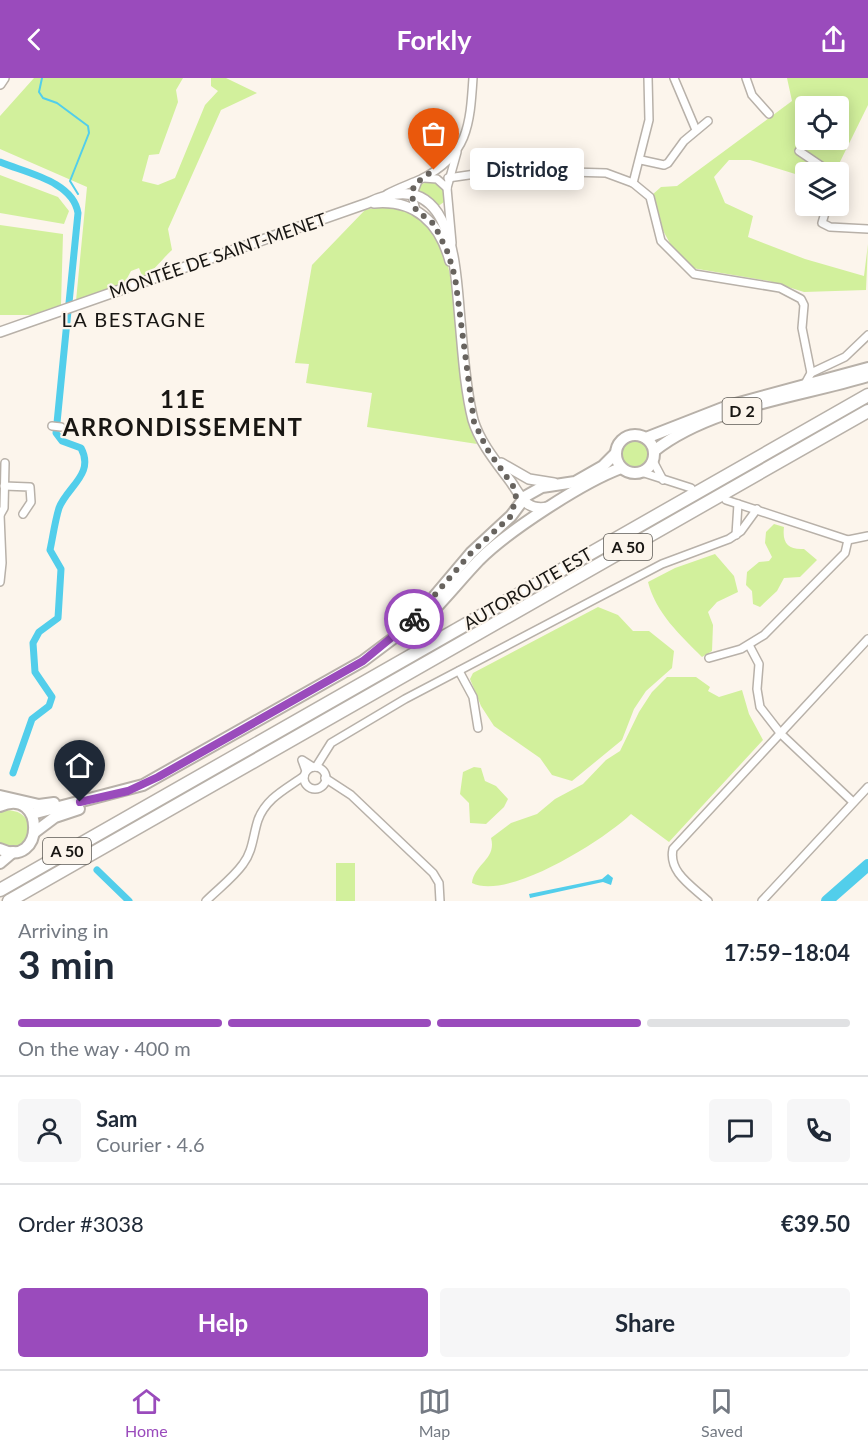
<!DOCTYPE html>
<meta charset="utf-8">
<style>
body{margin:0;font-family:Lato,sans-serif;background:#f6f6f7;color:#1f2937;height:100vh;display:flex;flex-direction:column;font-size:22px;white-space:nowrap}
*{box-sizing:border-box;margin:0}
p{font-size:20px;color:#747a83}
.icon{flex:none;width:33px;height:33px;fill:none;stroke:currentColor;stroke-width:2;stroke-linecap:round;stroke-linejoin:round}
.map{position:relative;height:823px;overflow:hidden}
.side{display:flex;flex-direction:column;background:#fff;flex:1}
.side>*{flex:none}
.tools{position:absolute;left:795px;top:18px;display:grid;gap:12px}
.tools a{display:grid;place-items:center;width:54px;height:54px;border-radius:6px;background:#fff;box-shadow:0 3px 15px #0003;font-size:30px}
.pin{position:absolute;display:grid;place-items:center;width:51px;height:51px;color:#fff;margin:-62px -26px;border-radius:50% 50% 50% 0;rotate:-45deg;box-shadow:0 0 6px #0007}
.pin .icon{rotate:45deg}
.courier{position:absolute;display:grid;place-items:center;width:60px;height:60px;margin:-30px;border:4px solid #9a4bbc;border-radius:50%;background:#fff;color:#222;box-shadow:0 2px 8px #0007}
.bubble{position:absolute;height:42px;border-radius:6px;background:#fff;box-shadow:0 3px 15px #0003;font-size:20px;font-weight:700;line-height:42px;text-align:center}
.headline em{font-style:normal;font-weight:700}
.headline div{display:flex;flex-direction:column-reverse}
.headline{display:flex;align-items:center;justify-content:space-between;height:102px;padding:0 18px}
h1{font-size:39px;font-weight:700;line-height:45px}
.bar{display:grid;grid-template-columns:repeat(4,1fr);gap:9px 6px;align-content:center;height:72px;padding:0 18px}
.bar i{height:8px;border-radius:4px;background:#e0e1e3}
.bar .on{background:#9a4bbc}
.bar p{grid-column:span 4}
.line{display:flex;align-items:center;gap:15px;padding:0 18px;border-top:2px solid #e0e1e3}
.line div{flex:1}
.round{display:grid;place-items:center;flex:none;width:63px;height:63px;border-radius:6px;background:#f6f6f7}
.button{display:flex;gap:12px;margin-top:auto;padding:12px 18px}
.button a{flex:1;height:69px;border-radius:6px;background:#9a4bbc;color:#fff;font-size:24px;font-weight:700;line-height:69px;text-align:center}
.button a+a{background:#f6f6f7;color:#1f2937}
header{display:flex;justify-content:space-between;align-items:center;height:78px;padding:0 18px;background:#9a4bbc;color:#fff;font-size:27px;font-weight:700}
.tabs{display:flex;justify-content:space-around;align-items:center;height:84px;border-top:2px solid #e0e1e3;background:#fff;font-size:16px;color:#747a83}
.tabs a{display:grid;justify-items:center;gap:3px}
.tabs .on{color:#9a4bbc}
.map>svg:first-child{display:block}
</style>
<header><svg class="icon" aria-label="back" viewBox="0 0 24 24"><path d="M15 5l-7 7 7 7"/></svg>Forkly<svg class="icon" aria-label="share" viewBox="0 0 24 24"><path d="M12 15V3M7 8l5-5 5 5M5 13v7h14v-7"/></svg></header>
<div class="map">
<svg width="868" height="823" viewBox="0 0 868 823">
<rect width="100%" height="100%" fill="#fcf5ec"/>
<g fill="#d2f09c" fill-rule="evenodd">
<path d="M 34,0 L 183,0 L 176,12 L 178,24 L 159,76 L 149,77 L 142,103 L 158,107 L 175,100 L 205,27 L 218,13 L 211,8 L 211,0 L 226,0 L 257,15 L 221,32 L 168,151 L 172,172 C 164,179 150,197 143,200 L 139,190 L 131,193 L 124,206 L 76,223 L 87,109 L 0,71 L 0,38 Z"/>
<path d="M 787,0 L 868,0 L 868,27 L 835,94 L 806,94 L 805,99 L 750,82 L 729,82 L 714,99 L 725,125 L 753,138 L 748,159 L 805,181 L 864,198 L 868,166 L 866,212 L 804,214 L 769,203 L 692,190 L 672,169 L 660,147 L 652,117 L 661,109 L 677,108 L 792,23 ZM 806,28 L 838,28 L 838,62 L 806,62 Z"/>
<path d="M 0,97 L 58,119 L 69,133 L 64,146 L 0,135 Z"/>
<path d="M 429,103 C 441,105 445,112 444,124 L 437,129 L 416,115 L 418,108 Z"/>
<path d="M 383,128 C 395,129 409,131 419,137 C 470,172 449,310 477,366 L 367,349 L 372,315 L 306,305 L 309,286 L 295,285 L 312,187 L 365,132 Z"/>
<path d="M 0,147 L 63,156 L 61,227 L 32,237 L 0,237 Z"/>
<circle cx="634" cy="375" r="14"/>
<path d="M 774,446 L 784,449 C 782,465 788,472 804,471 L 817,482 L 800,499 L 784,500 L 777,513 L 760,529 L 753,526 L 752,513 L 746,507 L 747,494 L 759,484 L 769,483 L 772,479 L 765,465 L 766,454 Z"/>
<path d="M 715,476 L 734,498 L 738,514 L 717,524 L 708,534 L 713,547 L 712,573 L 702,579 C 680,557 656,535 648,504 L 675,490 Z"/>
<path d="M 598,529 L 618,537 L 633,553 L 649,553 L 674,573 L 672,590 L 646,613 L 634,631 L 622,662 L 572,703 L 552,697 L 540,680 L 494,648 L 481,628 L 470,601 L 473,595 Z"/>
<path d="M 667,599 L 696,599 L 710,609 L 708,613 L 719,619 L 742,612 L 749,636 L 763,662 L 669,764 L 631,736 C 604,762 508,823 472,805 C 474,786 497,781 491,760 L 511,745 L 537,736 L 555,721 L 583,706 L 606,682 L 620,673 L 639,634 L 652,614 Z"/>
<path d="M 474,689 L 481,690 L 485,703 L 496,708 L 508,721 L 504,729 L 486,746 L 470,745 L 469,725 L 460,716 L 463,694 Z"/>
<path d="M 3,732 C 19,732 26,736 31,752 L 25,763 L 17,769 L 0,766 L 0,734 Z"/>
<rect x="336" y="785" width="19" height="38"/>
</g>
<path fill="#52ceeb" d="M 608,796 L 613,800 L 611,807 L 603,804 L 530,820 L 529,816 L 602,801 Z"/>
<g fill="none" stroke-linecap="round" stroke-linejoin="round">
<path stroke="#52ceeb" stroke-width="2" d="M 42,0 L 39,14 L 43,20 L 57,25 L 88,48 L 89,55 L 70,103 L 78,116"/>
<g stroke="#52ceeb" stroke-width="7">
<path d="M 0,84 C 26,95 73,103 78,135 L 69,225"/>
<path d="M 13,695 L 32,641 L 49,628 L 52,619 L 35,594 L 33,565 L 39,554 L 58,540 L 61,491 L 50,472 C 53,458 55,443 59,430 C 67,409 95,396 81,370 L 62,363 L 56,355 L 68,233"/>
<path d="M 97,792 L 129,823"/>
</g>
<path stroke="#52ceeb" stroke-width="12" d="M 827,823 L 868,787"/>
<defs>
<g id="minor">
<path d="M 674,0 L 696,52"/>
<path d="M 746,0 L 752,17 L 769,36"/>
<path d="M 799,73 L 830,94"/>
<path d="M 641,82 L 664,87 L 668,85 L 684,63 L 708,43"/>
<path d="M 424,100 L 437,101 L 447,110"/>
<path d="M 448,100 L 503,92 L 606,95 L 633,105 L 650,119 L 661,163 L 694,196 L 780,210 L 801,221 L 804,227 L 802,250 L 811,295 L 805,306"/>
<path d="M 633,105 L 649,42 L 648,0"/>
<path d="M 387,116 C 398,110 410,106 421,101 C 468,78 470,47 473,0"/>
<path d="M 827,128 L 822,145 L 830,149 L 868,151"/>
<path d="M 416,132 L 412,118 L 418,103"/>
<path d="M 452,165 L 447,110 L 457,74"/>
<path d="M 811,295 L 845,279 L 868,257"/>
<path d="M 52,348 L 61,349"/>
<path d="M 653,383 L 663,402"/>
<path d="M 641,394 L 691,410"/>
<path d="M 4,408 L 30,409 L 31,424 L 23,436"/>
<path d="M 726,422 L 848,462 L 868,458"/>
<path d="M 0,437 L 2,485 L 0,504"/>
<path d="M 0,437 L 4,430 L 5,385"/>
<path d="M 736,457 L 738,426"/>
<path d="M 749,567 L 759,586 L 757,611 L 760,629 L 781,656 L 853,724"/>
<path d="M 709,580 L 741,571 L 764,557 L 845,475 L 848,462"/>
<path d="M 459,593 L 473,619 L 478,650"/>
<path d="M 316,689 L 331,665 L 405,621 L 662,486 L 729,461 L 741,453 L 757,431"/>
<circle cx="315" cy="700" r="11"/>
<path d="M 306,693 L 302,682 L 313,689"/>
<path d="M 325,700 L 351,717 L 433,795 L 439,805 L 440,823"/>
<path d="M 206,823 C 218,811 233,800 243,786 C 253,773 253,757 258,742 C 266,720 286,711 304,698"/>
<path d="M 708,823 C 692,808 668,794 673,771 L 868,561"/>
<path d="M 762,823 L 868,709"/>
</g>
<g id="secondary">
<path d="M 0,6 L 4,0"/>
<path d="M 374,125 C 415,121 440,145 450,183"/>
<path d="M 0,254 L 368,125 C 454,84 455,188 460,242 C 463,274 465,310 473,342 C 480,365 497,385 511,404 C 522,420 526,433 548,429"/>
<path d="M 501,385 L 529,401 L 554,405"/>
</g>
<g id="primary">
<circle cx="635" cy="376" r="19"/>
<path d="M 646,360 L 728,328 L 868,290"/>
<path d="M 654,373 C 711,328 799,319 868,298"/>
<path d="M 420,546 C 441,526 459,503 479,482 C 508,453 583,404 621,390"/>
<path d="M 0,718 L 39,727 L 54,725"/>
<path d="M 0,728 C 46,708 45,792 0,771"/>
<path d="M 32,736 L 143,707 L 363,583 L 403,553 L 422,533 L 471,475 L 511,438 L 526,418 L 542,409 L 575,404 L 603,388 L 615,376"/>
<path d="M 35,754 L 55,739 L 79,731"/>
<path d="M 0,785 L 13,774"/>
</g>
<g id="motorway">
<path d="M 0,812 L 868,317"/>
<path d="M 9,823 L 868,333"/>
</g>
</defs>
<use href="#minor" stroke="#b8b1a9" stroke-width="10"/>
<use href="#secondary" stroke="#b8b1a9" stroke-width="12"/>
<use href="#primary" stroke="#b8b1a9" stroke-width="14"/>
<use href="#motorway" stroke="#b8b1a9" stroke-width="15"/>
<use href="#minor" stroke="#fff" stroke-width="7"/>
<use href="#secondary" stroke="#fff" stroke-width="9"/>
<use href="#primary" stroke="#fff" stroke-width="10"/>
<use href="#motorway" stroke="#fff" stroke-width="12"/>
</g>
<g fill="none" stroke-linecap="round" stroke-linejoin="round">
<path stroke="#68645f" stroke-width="6" stroke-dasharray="0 10.8" d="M 414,541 L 471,475 L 511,438 L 516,419 L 513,408 L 487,371 L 474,344 L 455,199 L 448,175 L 434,146 L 416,132 L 413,124 L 412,113 L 416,105 L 434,92"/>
<path stroke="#9a4bbc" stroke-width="8" d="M 80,724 L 128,713 L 158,699 L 363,583 L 414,541"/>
</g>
<g text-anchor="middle" stroke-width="4.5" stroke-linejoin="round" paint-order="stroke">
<g fill="#fcf5ec" stroke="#5c5954" stroke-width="1.5">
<rect x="722.5" y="320" width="39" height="26" rx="4.5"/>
<rect x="604" y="456" width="48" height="26" rx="4.5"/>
<rect x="43" y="760" width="48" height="26" rx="4.5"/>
</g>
<g font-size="16" font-weight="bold" fill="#181613">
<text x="742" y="339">D 2</text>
<text x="628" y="475">A 50</text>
<text x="67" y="779">A 50</text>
</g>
<g font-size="18" fill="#181613" stroke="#fcf5ec">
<text transform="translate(218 178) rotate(-19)" y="6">MONTÉE DE SAINT-MENET</text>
<text transform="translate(528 511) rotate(-30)" y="6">AUTOROUTE EST</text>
</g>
<g font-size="20" letter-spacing="1.5" fill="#181613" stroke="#fcf5ec">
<text x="134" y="249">LA BESTAGNE</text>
</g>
<g font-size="24" font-weight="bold" letter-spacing="1.5" fill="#181613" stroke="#fcf5ec">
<text x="183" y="330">11E<tspan x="183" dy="28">ARRONDISSEMENT</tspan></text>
</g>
</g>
</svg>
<div class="tools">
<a><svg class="icon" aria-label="locate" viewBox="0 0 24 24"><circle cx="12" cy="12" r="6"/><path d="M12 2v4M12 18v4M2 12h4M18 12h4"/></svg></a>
<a><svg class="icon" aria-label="layers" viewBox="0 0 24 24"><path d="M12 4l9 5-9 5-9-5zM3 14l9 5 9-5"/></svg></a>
</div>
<div class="pin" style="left:434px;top:92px;background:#ea580c"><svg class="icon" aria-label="bag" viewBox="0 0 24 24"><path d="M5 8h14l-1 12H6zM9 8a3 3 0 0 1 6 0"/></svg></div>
<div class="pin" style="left:80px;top:724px;background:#1f2937"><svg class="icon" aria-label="home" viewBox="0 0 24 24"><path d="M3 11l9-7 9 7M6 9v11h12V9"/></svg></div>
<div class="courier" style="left:414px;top:541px"><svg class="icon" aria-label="bike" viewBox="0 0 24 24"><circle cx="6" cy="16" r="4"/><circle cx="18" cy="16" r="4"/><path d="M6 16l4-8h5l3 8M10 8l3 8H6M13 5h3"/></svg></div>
<div class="bubble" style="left:470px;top:70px;width:114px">Distridog</div>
</div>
<section class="side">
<div class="headline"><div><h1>3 min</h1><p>Arriving in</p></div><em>17:59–18:04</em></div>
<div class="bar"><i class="on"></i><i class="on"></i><i class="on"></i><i></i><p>On the way · 400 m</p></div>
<div class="line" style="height:108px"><a class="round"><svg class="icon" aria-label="person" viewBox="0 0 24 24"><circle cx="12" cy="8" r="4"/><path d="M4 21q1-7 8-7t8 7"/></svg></a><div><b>Sam</b><p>Courier · 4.6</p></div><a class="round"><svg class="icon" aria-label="chat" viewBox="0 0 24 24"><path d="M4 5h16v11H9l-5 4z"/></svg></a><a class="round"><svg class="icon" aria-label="phone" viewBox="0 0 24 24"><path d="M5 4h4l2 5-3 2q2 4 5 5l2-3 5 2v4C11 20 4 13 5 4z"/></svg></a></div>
<div class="line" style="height:78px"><div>Order #3038</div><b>€39.50</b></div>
<div class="button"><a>Help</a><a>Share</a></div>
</section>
<nav class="tabs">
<a class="on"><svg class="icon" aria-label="home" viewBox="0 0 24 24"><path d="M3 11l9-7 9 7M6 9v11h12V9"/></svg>Home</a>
<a><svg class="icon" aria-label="map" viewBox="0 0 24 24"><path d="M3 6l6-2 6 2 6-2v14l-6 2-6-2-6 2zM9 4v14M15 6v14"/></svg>Map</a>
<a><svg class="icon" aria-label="saved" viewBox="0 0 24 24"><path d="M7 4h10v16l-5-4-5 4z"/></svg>Saved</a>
</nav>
